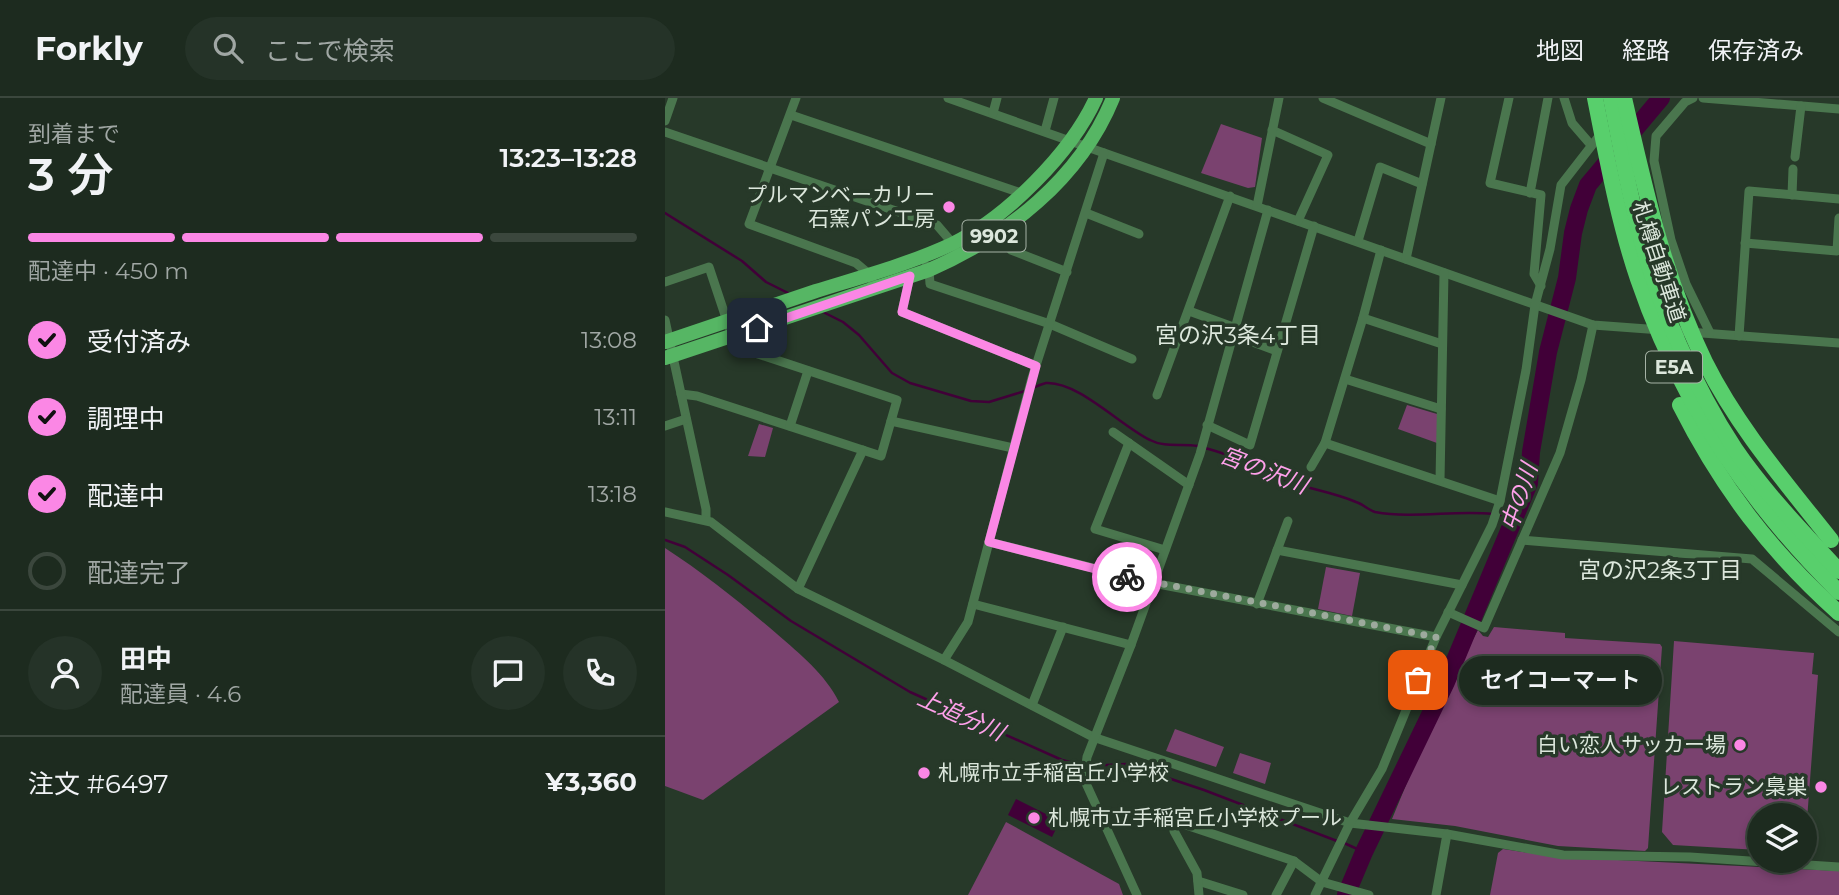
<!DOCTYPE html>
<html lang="ja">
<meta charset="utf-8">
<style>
body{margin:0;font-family:Montserrat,"Noto Sans JP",sans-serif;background:#253328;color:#f1f3f6;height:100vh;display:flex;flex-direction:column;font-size:26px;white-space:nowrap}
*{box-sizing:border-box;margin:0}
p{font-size:23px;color:#a0a7a4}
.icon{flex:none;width:38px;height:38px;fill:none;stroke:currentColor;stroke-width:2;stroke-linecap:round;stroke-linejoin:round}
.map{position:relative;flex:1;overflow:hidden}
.sheet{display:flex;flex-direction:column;background:#1d2b1f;width:665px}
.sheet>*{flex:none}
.controls{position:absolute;left:1082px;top:705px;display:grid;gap:14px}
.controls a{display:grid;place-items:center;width:70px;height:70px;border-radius:50%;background:#1d2b1f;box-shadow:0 4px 10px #0003,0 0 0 2px #3b473d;font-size:35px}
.pin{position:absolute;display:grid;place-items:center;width:60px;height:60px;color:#fff;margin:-30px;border-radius:14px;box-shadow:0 4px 10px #0006}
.courier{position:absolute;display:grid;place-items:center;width:70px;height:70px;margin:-35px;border:5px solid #fb87e5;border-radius:50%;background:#fff;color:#222;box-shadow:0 2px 9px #0007}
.bubble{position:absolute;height:49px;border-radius:24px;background:#1d2b1f;box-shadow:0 4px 10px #0003,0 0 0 2px #3b473d;font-size:23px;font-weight:600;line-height:49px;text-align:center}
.overview em{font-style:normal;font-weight:600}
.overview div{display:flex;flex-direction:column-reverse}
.overview{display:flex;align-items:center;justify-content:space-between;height:119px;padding:0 28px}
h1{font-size:46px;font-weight:600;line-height:52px}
.bar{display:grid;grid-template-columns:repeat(4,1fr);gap:10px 7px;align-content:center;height:84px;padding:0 28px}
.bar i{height:9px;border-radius:5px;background:#3b473d}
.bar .active{background:#fb87e5}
.bar p{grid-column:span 4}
.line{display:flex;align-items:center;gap:18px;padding:0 28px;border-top:2px solid #3b473d}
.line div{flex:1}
.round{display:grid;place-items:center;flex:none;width:74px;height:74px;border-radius:37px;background:#253328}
ol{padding:0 28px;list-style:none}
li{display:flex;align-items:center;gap:21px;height:77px}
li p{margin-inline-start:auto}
li .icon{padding:7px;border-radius:50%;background:#fb87e5;color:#111;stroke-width:4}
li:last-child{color:#a0a7a4}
li i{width:38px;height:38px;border:4px solid #3b473d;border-radius:50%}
header{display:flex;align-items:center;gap:42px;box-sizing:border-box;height:98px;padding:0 35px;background:#1d2b1f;border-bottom:2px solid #3b473d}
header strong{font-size:33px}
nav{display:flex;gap:38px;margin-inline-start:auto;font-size:24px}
.search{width:490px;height:63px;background:#253328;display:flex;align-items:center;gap:18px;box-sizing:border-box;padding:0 24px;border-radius:38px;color:#a0a7a4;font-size:26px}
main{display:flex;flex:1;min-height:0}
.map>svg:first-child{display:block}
</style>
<header>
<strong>Forkly</strong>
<div class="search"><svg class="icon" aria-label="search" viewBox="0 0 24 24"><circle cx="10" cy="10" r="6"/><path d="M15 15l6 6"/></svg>ここで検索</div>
<nav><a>地図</a><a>経路</a><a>保存済み</a></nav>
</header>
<main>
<section class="sheet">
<div class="overview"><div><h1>3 分</h1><p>到着まで</p></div><em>13:23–13:28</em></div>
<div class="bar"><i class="active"></i><i class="active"></i><i class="active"></i><i></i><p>配達中 · 450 m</p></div>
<ol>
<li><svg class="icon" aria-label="check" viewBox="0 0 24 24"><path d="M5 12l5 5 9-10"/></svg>受付済み<p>13:08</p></li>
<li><svg class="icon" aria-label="check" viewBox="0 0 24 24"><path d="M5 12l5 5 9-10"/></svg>調理中<p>13:11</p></li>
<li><svg class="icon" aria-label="check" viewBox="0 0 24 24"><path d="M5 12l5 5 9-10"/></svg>配達中<p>13:18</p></li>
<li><i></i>配達完了</li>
</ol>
<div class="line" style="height:126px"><a class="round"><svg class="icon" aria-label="person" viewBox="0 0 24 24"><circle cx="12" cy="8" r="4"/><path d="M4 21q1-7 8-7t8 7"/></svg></a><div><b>田中</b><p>配達員 · 4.6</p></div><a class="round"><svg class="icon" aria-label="chat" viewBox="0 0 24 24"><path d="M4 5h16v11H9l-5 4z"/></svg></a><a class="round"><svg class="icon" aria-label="phone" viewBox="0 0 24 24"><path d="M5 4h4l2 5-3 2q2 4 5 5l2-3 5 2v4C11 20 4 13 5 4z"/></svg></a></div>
<div class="line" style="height:91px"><div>注文 #6497</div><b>¥3,360</b></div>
</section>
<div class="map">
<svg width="1174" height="797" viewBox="0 0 1174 797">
<rect width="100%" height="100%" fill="#273929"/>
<g fill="#7a426f">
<path d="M 556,26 L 597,40 L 590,89 L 583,90 L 536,75 Z"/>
<path d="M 742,307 L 772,316 L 772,345 L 733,331 Z"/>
<path d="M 94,326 L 108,330 L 100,359 L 83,358 Z"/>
<path d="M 0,450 C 40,476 76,505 112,536 C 135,556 160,576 174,604 L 38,702 L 0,688 Z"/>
<path d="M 661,469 L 695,475 L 687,518 L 653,511 Z"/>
<path d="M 829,529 L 900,535 L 900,540 L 995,546 L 997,549 L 983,750 L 980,753 L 893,748 L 790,728 L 727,721 L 760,641 L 767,631 L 791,573 L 813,532 L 818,538 L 823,539 Z"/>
<path d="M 1009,543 L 1149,555 L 1147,576 L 1153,577 L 1141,735 L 1139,737 L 1139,718 L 1094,718 L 1094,752 L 1008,747 L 997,734 Z"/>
<path d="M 510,631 L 559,649 L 551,669 L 501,653 Z"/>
<path d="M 575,655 L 606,665 L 600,686 L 568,675 Z"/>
<path d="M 341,724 L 454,786 L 458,797 L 303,797 Z"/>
<path d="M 838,751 L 892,759 L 1174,773 L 1174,797 L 825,797 L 833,755 Z"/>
</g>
<path fill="#410038" d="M 351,701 L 395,723 L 387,739 L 343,717 Z"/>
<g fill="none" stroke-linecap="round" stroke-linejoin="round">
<g stroke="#410038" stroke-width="2.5">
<path d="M 0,115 L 77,163 L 101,184 L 123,195"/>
<path d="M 156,213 L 178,224 L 194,237 L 227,275 L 245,285 L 306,303 L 324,304 L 360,293"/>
<path d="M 366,291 C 370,289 377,286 381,285 C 413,283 456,328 485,342 C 500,350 517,345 533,348"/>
<path d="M 540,350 C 567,356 593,372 619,382 C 643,391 668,394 691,404 C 698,406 703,412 710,414 C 749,421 789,412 828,416"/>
<path d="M 835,417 L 851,418"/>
<path d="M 0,442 L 20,449 L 63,477 L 126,523 L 245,594 L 397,662 L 417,667"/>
<path d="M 423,668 L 461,666 L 539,692 L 672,743"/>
<path d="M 679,745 L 699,754"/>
</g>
<path stroke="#410038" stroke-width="18" d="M 681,797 L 699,754 L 781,584 L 864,385 L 866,354 L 883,254 L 902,180 L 908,135 L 914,111 L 923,87 L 996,0"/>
<g stroke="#4a764e" stroke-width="9">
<path d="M 131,0 L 84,126 L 191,165 L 204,176 L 210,190"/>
<path d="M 283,0 L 928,227 L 1174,245"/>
<path d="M 658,0 L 766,46"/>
<path d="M 844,0 L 825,85 L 876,97 L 869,176 L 876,188"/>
<path d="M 899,0 L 907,25 L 926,47"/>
<path d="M 1028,0 L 1020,4 L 991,38 L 989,63 L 1006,142 L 1021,186 L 1045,235"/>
<path d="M 1038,0 L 1174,11"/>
<path d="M 328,15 L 332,0"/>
<path d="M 126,17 L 359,96"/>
<path d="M 0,23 L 8,0"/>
<path d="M 607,32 L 663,57 L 633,123"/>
<path d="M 380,33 L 389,0"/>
<path d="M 0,34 L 272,127 L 290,148"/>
<path d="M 1130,59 L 1136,8"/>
<path d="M 865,95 L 883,0"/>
<path d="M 1127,97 L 1128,71"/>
<path d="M 592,108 L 614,0"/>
<path d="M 421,115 L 474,136"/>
<path d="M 693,143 L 715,69 L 757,86"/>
<path d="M 1080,145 L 1172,153 L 1174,120"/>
<path d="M 346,152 L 402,174"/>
<path d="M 741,161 L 776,0"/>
<path d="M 261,168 L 264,172 L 265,186 L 385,226 L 467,261"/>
<path d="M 245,178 L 237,214 L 371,268"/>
<path d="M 0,184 L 44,169 L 67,238 L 78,251 L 232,302 L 216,358 L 32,298 L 16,296"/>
<path d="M 524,213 L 571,230"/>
<path d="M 698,220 L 777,246"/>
<path d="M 0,222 L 41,411 L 41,422"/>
<path d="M 569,237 L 612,253"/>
<path d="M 1074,238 L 1084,93 L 1174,101"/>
<path d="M 680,281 L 776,311"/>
<path d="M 492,297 L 565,98"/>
<path d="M 226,323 L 348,350"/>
<path d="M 542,327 L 585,347 L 649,128"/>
<path d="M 0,328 L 21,321"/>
<path d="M 125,328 L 143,273"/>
<path d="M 448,334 L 524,387"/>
<path d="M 464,345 L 430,431 L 500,452"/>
<path d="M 660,345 L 835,403"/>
<path d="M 646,369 L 660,345 L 698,220 L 716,152"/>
<path d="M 775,382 L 779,175"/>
<path d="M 0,414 L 46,424 L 133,491 L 279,562 L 428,639 L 685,725 L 782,736 L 898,757 L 1025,759 L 1174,769"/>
<path d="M 857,442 L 1087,461 L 1174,534"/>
<path d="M 324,444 L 488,485 L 771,539"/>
<path d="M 612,452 L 797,487"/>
<path d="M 133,491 L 198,352"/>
<path d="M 308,506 L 466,547"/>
<path d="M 592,506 L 623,423"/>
<path d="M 783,514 L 819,530 L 895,355 L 916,282 L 928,227"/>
<path d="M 279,562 L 303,524 L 367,280 L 439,55"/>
<path d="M 367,607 L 398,529"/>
<path d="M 533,783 L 578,797"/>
<path d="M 472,797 L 419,681 L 422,659 L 466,547 L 535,356 L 603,112"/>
<path d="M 534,797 L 532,775 L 509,733 L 512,724 L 629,763 L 657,784 L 704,797"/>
<path d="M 611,797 L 629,763"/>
<path d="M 650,797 L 685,725 L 717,671 L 771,539 L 827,427 L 835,403 L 861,272 L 870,207 L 885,151 L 896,87 L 938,33"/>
<path d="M 771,797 L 782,736"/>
</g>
<g stroke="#56b664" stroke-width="14">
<path d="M 0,244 C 50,227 101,210 151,193 C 196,179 244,166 287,146 C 341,120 406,55 431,0"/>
<path d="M 0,260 L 264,172 C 342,138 415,81 448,0"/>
</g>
<path stroke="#58cf6c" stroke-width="16" d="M 1015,307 C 1057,390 1105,453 1174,515"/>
<g stroke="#58cf6c" stroke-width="16">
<path d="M 930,0 C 942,60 953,122 973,181 C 1014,302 1084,405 1174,494"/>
<path d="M 946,0 C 955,45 963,91 975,136 C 993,206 1030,290 1070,351 C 1100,395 1138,434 1174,473"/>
<path d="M 959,0 C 980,91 999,180 1040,264 C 1073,330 1121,385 1166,442"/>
</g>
</g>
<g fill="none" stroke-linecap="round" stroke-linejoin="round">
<path stroke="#9daa9d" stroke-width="7" stroke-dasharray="0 12.6" d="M 462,479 L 771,539 L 753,582"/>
<path stroke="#fb87e5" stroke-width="9" d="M 92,230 L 245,178 L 237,214 L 371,268 L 324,444 L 462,479"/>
</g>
<g fill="#fb87e5" stroke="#273929" stroke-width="2.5">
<circle cx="284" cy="109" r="7"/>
<circle cx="1075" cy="647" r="7"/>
<circle cx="259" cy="675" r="7"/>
<circle cx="1156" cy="689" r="7"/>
<circle cx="369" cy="720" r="7"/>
</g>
<g text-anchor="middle" stroke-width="7" stroke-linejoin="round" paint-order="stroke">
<g fill="#273929" stroke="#a6b3a6" stroke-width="2">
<rect x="297.5" y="122.5" width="63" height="31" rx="5"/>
<rect x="981" y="253.5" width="56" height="31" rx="5"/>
</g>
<g font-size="19" font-weight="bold" fill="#dce7dc">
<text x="329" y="145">9902</text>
<text x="1009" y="276">E5A</text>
</g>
<g font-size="21" fill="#dce7dc" stroke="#273929" text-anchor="end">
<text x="270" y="104">プルマンベーカリー<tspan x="270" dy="24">石窯パン工房</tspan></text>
<text x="1061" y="654">白い恋人サッカー場</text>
<text x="273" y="682" text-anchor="start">札幌市立手稲宮丘小学校</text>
<text x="1142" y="696">レストラン梟巣</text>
<text x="383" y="727" text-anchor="start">札幌市立手稲宮丘小学校プール</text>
</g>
<g font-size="21" fill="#dce7dc" stroke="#273929">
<text transform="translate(994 164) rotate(72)" y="7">札樽自動車道</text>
</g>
<g font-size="23" fill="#dce7dc" stroke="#273929">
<text x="573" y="245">宮の沢3条4丁目</text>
<text x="995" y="480">宮の沢2条3丁目</text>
</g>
<g font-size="23" font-style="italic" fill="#fea0ea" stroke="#273929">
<text transform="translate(599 372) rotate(21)" y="8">宮の沢川</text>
<text transform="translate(854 399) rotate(-72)" y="8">中の川</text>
<text transform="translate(296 617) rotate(24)" y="8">上追分川</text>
</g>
</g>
</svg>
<div class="controls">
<a><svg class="icon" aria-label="layers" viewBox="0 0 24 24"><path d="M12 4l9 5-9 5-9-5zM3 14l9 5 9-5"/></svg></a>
</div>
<div class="pin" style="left:753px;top:582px;background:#ea580c"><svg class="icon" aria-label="bag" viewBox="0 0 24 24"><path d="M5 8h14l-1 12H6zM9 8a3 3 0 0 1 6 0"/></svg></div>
<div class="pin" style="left:92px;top:230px;background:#1f2937"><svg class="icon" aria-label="home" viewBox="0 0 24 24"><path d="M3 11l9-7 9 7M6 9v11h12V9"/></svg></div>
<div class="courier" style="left:462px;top:479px"><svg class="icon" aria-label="bike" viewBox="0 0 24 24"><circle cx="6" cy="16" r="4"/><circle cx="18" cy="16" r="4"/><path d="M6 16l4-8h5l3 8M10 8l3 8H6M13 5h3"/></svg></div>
<div class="bubble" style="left:794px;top:558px;width:203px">セイコーマート</div>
</div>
</main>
